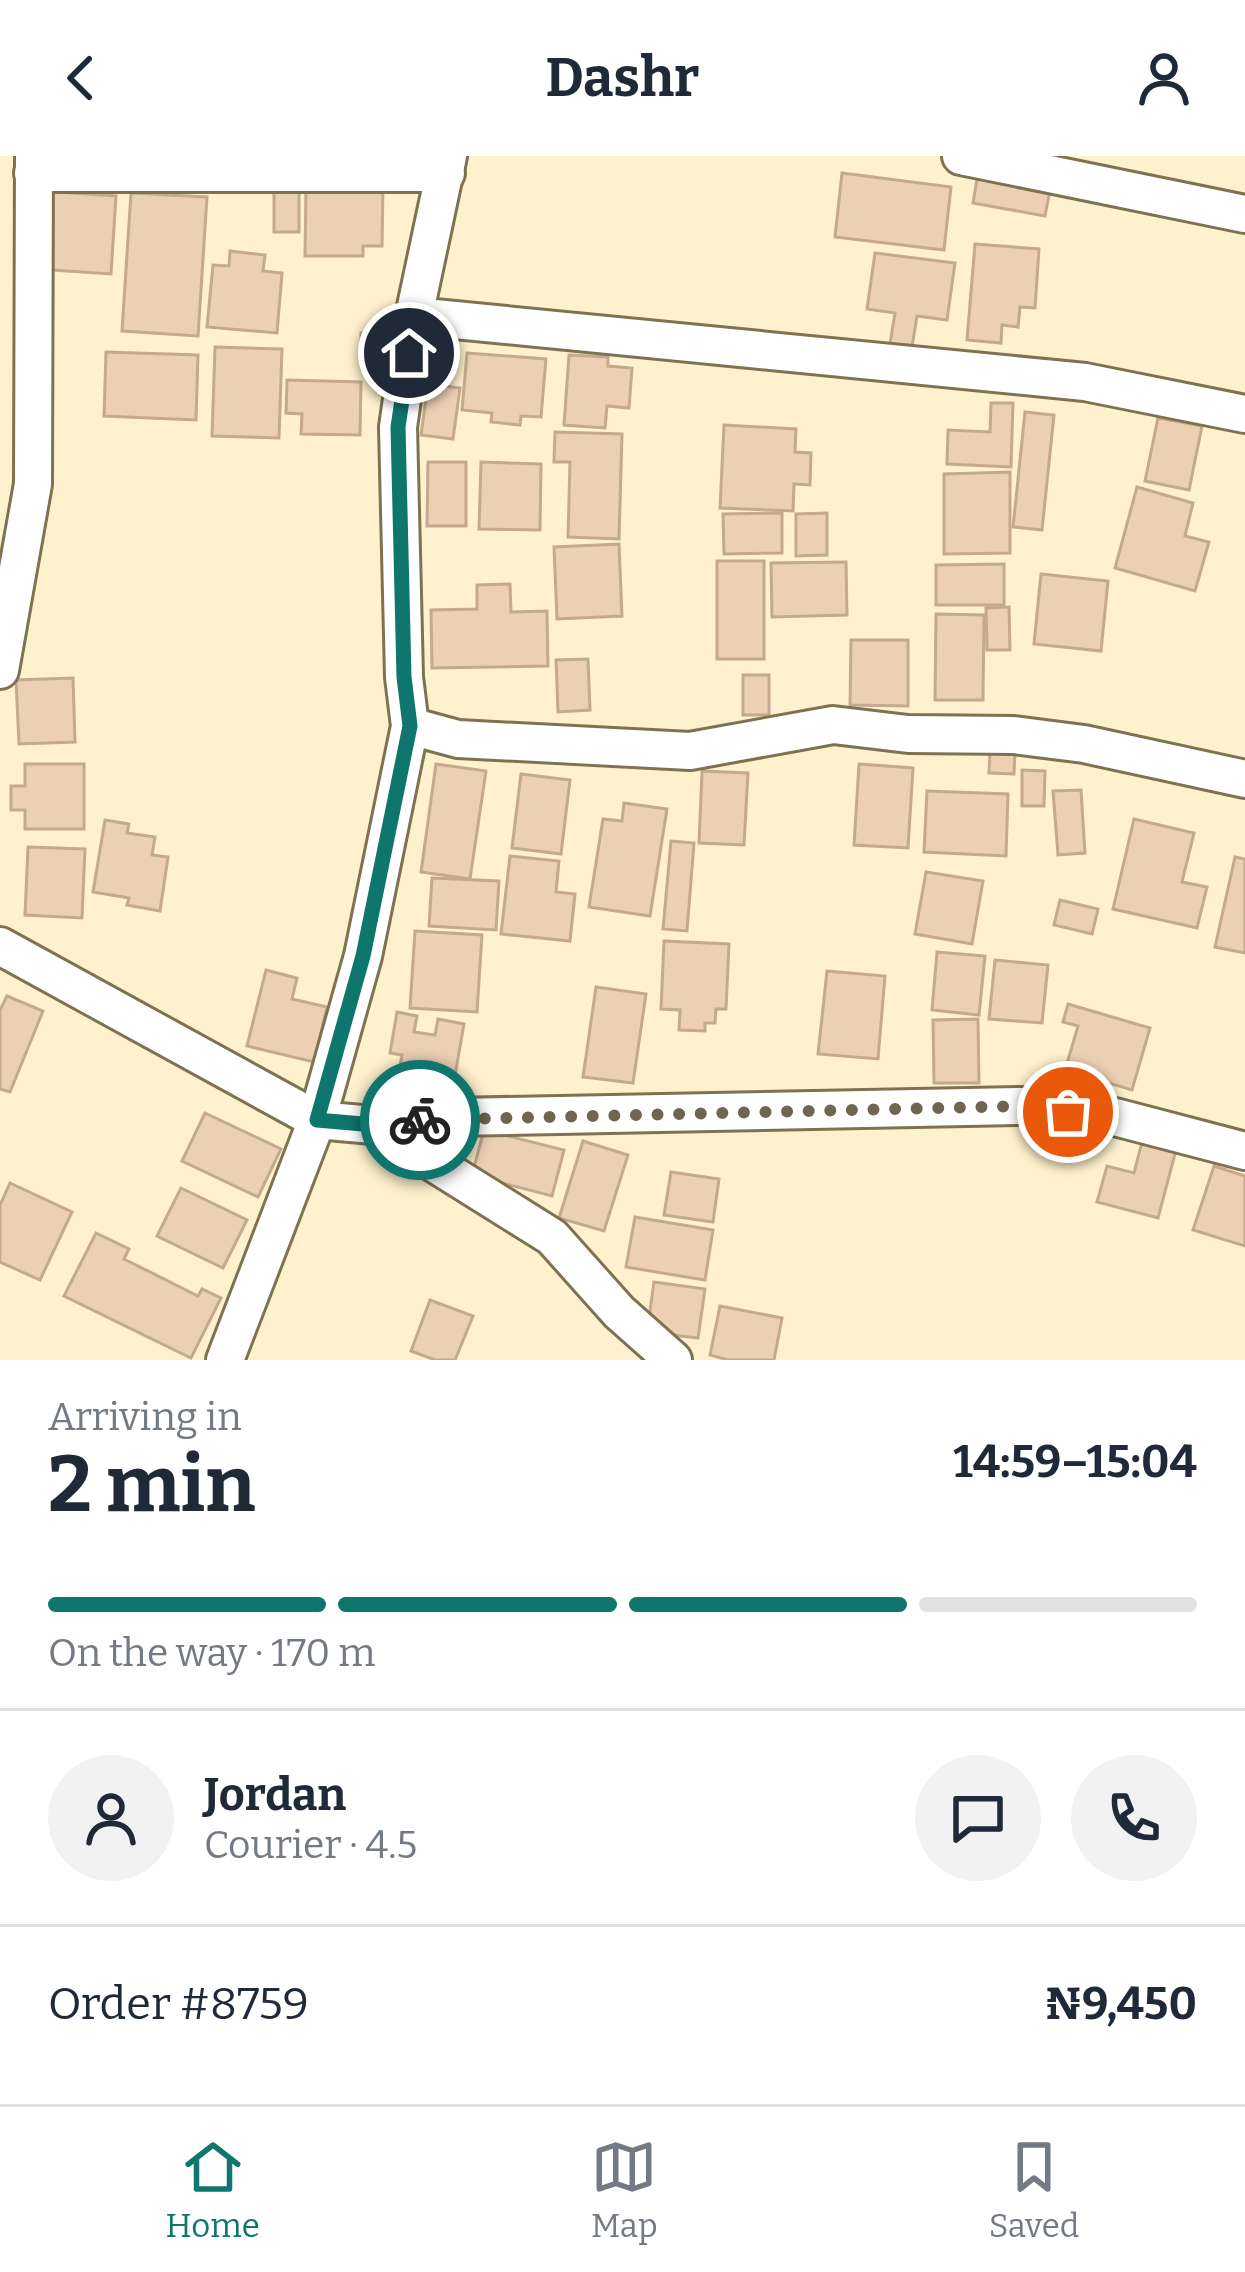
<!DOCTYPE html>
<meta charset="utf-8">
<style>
body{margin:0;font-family:Bitter,serif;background:#f2f2f3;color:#1f2937;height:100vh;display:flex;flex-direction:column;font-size:45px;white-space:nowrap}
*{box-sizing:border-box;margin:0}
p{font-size:39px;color:#747a83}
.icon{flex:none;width:66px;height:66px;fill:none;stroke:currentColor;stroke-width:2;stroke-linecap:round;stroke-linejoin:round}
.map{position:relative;height:1204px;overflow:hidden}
.drawer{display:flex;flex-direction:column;background:#fff;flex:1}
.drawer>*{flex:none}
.pin{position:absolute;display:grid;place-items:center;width:102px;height:102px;color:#fff;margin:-51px;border:6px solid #fff;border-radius:50%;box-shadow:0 3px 12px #0007}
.courier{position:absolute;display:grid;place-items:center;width:120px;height:120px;margin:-60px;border:9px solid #0f766e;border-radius:50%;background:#fff;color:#222;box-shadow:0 3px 15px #0007}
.headline em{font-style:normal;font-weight:700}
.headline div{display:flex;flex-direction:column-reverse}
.headline{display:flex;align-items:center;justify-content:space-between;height:204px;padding:0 48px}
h1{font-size:78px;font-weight:700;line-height:90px}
.bar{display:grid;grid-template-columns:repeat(4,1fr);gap:18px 12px;align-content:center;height:144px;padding:0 48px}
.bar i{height:15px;border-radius:9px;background:#e0e1e3}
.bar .active{background:#0f766e}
.bar p{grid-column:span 4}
.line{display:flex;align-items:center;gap:30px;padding:0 48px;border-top:3px solid #e0e1e3}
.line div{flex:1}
.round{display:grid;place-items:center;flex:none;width:126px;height:126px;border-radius:63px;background:#f2f2f3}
header{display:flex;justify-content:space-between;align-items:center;height:156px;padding:0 48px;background:#fff;font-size:54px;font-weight:700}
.dock{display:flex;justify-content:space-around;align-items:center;height:168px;border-top:3px solid #e0e1e3;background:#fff;font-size:33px;color:#747a83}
.dock a{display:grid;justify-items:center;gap:6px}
.dock .active{color:#0f766e}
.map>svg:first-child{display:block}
</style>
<header><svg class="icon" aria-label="back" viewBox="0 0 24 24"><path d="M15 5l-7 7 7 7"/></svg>Dashr<svg class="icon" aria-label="person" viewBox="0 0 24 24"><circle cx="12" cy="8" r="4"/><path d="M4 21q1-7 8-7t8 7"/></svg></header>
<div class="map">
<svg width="1245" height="1204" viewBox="0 0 1245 1204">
<rect width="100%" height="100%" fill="#fff1cd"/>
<g fill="#ecd0b4" stroke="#c4a98e" stroke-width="3">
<path d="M 842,17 L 951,31 L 944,94 L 835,81 Z"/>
<path d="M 978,17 L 1051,29 L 1045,60 L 973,47 Z"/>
<path d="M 306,31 L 383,31 L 382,90 L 363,90 L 363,100 L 305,100 Z"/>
<rect x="274" y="32" width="25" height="44"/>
<path d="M 42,35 L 116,40 L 111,118 L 37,113 Z"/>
<path d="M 131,37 L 207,41 L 198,180 L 122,175 Z"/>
<path d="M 975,88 L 1039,93 L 1035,152 L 1020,151 L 1018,171 L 1002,169 L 1001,187 L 967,184 Z"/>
<path d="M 230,95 L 265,99 L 263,115 L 282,117 L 277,177 L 207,171 L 213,109 L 229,110 Z"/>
<path d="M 875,97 L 955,107 L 947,164 L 917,160 L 912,191 L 890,188 L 895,157 L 867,153 Z"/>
<path d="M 382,176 L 382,199 L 361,200 L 361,177 Z"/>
<path d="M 215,191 L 282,193 L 279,282 L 212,280 Z"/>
<path d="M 106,196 L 198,199 L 196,264 L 104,260 Z"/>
<path d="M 467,197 L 546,203 L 541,261 L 521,260 L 520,269 L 491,266 L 492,257 L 462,254 Z"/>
<path d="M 569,199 L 608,201 L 608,210 L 632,212 L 629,252 L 607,250 L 605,272 L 564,269 Z"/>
<path d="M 287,224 L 361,226 L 360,279 L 301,278 L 302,258 L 286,257 Z"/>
<path d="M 428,228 L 460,232 L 453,283 L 421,279 Z"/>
<path d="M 991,247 L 1013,247 L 1011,311 L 947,308 L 948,274 L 990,276 Z"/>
<path d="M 1025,256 L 1054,259 L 1042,374 L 1013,371 Z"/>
<path d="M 1158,262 L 1202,270 L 1189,334 L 1145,325 Z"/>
<path d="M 724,269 L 796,273 L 795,296 L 811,297 L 810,329 L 794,328 L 793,355 L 720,352 Z"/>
<path d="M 555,276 L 622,278 L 619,383 L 568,381 L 570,306 L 554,306 Z"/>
<path d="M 428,306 L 466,306 L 466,370 L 427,370 Z"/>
<path d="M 481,306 L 541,308 L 540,374 L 479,373 Z"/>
<path d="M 1010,316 L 1010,397 L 944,398 L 944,318 Z"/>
<path d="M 1137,331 L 1193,347 L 1185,380 L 1209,386 L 1195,435 L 1115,412 Z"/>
<path d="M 782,357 L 782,397 L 724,398 L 723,358 Z"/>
<path d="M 827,357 L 827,399 L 796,400 L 796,358 Z"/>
<path d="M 619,388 L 622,460 L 557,463 L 554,391 Z"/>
<rect x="717" y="405" width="47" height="98"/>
<path d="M 846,406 L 847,459 L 772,461 L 771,407 Z"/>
<path d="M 1004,408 L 1004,449 L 936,449 L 936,409 Z"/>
<path d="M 1041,418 L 1108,425 L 1101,495 L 1034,488 Z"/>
<path d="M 510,428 L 511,456 L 547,455 L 548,510 L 432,512 L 431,454 L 477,453 L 477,429 Z"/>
<path d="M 1009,451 L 1010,494 L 987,494 L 986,452 Z"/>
<path d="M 936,458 L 984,459 L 983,544 L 935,544 Z"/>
<path d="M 851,484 L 908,484 L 908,550 L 850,549 Z"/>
<path d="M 588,503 L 590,554 L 558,556 L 556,504 Z"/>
<rect x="743" y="519" width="26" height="40"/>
<path d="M 73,522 L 75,586 L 19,588 L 16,524 Z"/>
<path d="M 990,595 L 1015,596 L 1014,618 L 989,617 Z"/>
<path d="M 25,608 L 84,608 L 84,673 L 25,673 L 25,654 L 11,654 L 11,630 L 25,630 Z"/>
<path d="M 436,608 L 486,615 L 470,723 L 421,716 Z"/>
<path d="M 859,608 L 913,612 L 908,692 L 854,689 Z"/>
<path d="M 1022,614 L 1045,615 L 1044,650 L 1022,650 Z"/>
<path d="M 702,615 L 748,617 L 744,689 L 699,687 Z"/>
<path d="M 521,618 L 570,624 L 561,698 L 512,692 Z"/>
<path d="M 1081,634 L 1085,697 L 1058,699 L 1053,635 Z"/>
<path d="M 927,635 L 1008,638 L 1006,700 L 924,696 Z"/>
<path d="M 624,647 L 667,653 L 650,760 L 589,751 L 603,663 L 622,665 Z"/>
<path d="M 1134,663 L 1194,677 L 1182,726 L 1207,731 L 1197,772 L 1113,753 Z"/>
<path d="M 105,664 L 129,668 L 127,677 L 155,681 L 152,699 L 168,701 L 160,755 L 127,749 L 129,742 L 93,736 Z"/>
<path d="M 671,685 L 694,687 L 687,775 L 663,773 Z"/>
<path d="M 28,691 L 85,693 L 82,762 L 25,759 Z"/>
<path d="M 510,700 L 559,705 L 556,736 L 575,738 L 570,785 L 501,778 Z"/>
<path d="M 1235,701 L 1245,703 L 1245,797 L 1215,791 Z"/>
<path d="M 926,716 L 983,725 L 972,788 L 915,778 Z"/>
<path d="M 432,722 L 499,725 L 496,774 L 429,770 Z"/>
<path d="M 1060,744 L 1098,753 L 1092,778 L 1054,769 Z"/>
<path d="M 415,775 L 482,779 L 477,856 L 410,852 Z"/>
<path d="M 664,785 L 729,788 L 726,853 L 716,853 L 715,867 L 705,867 L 705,875 L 679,874 L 680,854 L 661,853 Z"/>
<path d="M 937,796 L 985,800 L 979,859 L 932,854 Z"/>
<path d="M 995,804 L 1048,809 L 1042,867 L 989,863 Z"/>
<path d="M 266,814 L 297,822 L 292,843 L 327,851 L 314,906 L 247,890 Z"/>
<path d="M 827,815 L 885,820 L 878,903 L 818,898 Z"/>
<path d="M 596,831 L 646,838 L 633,927 L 583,921 Z"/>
<path d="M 7,840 L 43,855 L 10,936 L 0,933 L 0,854 Z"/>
<path d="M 1068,848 L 1150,872 L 1132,934 L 1065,914 L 1078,870 L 1063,866 Z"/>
<path d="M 397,856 L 417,860 L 414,876 L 435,879 L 438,863 L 464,868 L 454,925 L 399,915 L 402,899 L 390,897 Z"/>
<path d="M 978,863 L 979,927 L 934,927 L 933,864 Z"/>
<path d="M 205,957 L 281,993 L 258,1041 L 182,1005 Z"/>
<path d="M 484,974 L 564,994 L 552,1040 L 472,1019 Z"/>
<path d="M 583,985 L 628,999 L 604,1075 L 559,1062 Z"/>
<path d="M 1142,986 L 1176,994 L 1158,1062 L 1097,1046 L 1107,1010 L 1134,1017 Z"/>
<path d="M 1214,1010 L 1245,1020 L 1245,1090 L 1193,1074 Z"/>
<path d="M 671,1016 L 719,1023 L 713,1066 L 664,1059 Z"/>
<path d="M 10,1027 L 72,1056 L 40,1124 L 0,1106 L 0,1049 Z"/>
<path d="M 181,1032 L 247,1064 L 223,1112 L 157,1080 Z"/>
<path d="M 635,1061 L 713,1074 L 705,1124 L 626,1111 Z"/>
<path d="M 96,1077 L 129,1093 L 124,1103 L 198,1140 L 202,1133 L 221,1142 L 191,1202 L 64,1140 Z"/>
<path d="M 654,1126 L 705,1133 L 698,1182 L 647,1176 Z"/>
<path d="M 430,1144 L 473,1160 L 455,1204 L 435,1204 L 411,1195 Z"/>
<path d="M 720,1150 L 782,1162 L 774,1204 L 728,1204 L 710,1199 Z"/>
</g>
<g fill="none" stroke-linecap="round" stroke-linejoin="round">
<defs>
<g id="street">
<path d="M 961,0 L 1245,58"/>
<path d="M 33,17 L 446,17"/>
<path d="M 414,160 L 1085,226 L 1245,258"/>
<path d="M 0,514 L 33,328 L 34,0"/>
<path d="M 410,570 L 458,583 L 690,595 L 833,569 L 908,578 L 1014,579 L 1084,588 L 1245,623"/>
<path d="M 0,790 L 317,964 L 373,969 L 552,1081 L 619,1156 L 673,1204"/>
<path d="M 373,969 L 452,961 L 1021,950 L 1115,961 L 1245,995"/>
<path d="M 225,1204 L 317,964 L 363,800 L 410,570 L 404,521 L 398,271 L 414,160 L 448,0"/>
</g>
</defs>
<use href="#street" stroke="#7e7251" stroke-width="42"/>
<use href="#street" stroke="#fff" stroke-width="36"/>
</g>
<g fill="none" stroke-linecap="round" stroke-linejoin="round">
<path stroke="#6e6650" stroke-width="12" stroke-dasharray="0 21.6" d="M 420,964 L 1021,950 L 1068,956"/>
<path stroke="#0f766e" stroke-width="15" d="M 409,197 L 398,271 L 404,521 L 410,570 L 363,800 L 317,964 L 374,969 L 420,964"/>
</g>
</svg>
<div class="pin" style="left:1068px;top:956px;background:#ea580c"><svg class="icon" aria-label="bag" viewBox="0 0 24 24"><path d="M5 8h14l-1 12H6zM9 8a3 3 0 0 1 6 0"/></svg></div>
<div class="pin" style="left:409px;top:197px;background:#1f2937"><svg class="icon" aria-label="home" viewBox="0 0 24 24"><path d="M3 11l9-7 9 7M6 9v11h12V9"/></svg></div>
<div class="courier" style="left:420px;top:964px"><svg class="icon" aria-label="bike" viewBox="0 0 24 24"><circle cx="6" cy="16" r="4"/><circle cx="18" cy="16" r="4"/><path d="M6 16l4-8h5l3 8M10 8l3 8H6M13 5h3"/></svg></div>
</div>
<section class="drawer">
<div class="headline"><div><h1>2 min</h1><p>Arriving in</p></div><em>14:59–15:04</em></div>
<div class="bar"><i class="active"></i><i class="active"></i><i class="active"></i><i></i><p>On the way · 170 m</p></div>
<div class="line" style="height:216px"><a class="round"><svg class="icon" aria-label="person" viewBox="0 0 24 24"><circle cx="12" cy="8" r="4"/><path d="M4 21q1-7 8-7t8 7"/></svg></a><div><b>Jordan</b><p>Courier · 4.5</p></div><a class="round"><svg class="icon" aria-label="chat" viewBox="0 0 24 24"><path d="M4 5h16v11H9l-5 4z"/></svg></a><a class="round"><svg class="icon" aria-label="phone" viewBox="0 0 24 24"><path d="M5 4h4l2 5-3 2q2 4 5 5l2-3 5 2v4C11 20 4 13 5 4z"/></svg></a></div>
<div class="line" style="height:156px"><div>Order #8759</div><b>₦9,450</b></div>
</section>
<nav class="dock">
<a class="active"><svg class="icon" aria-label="home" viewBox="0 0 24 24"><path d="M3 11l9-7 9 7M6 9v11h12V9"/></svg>Home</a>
<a><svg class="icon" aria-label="map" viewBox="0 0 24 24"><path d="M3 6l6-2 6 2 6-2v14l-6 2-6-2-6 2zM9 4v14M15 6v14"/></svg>Map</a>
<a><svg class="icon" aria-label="saved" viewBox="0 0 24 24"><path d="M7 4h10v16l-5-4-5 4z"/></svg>Saved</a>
</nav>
